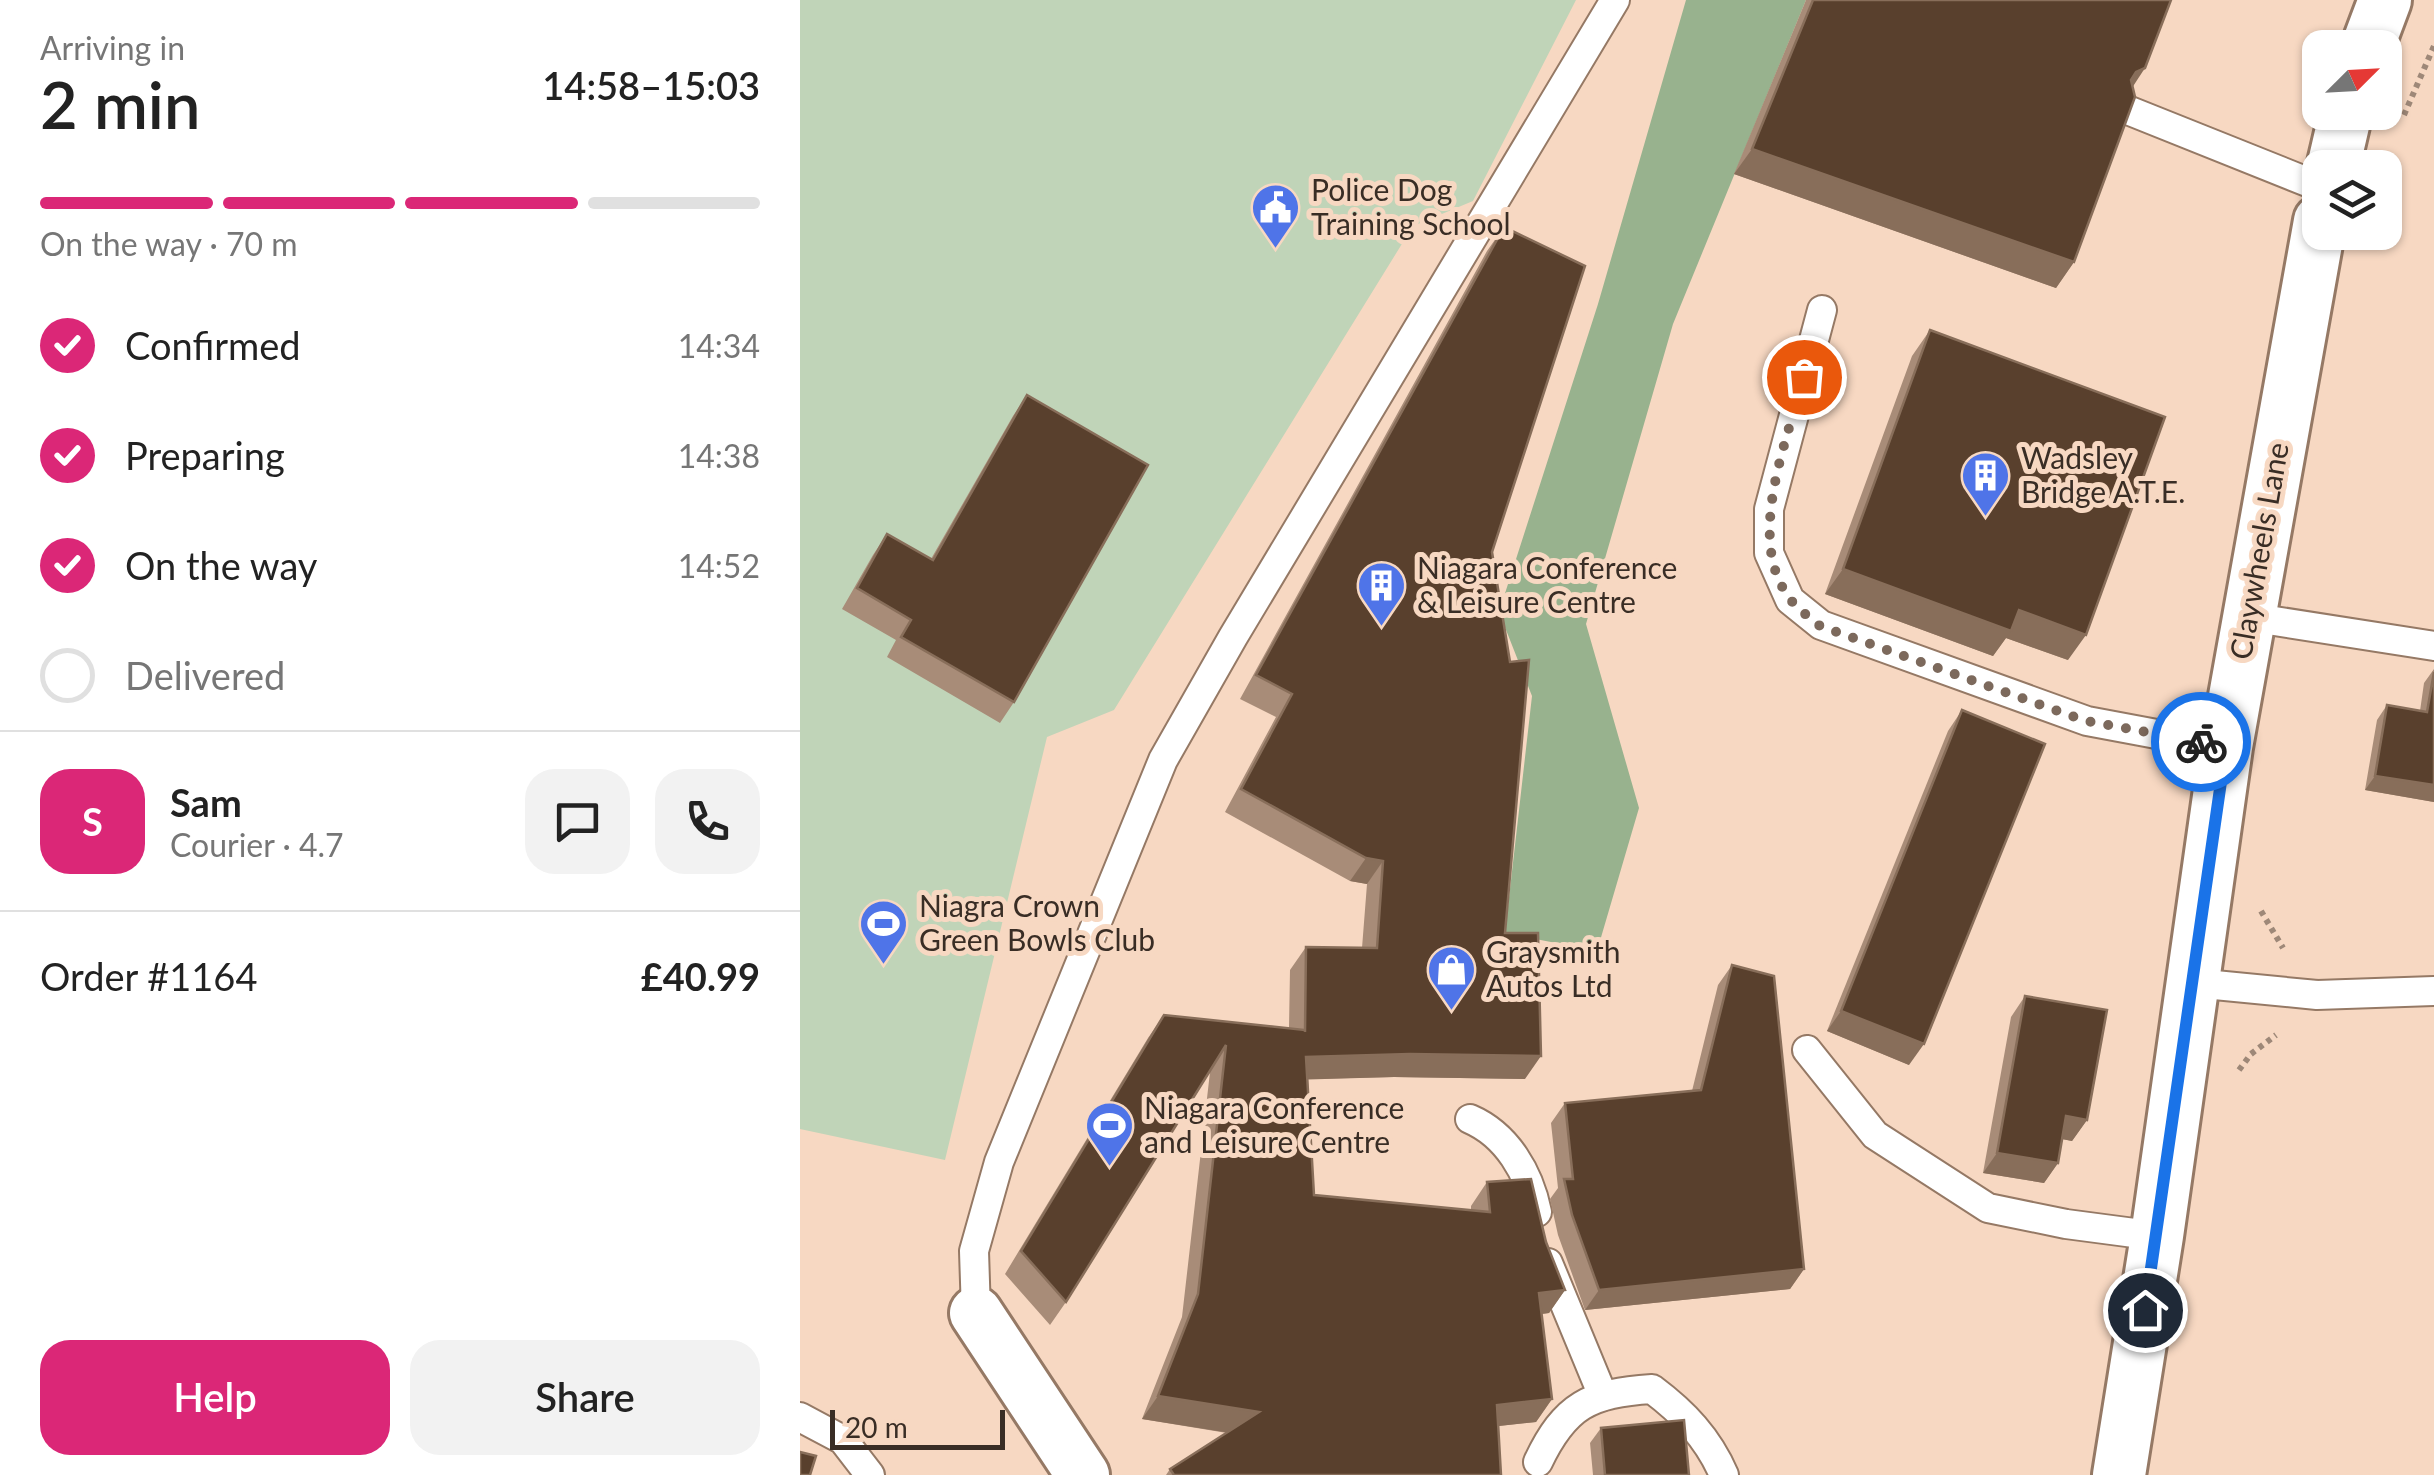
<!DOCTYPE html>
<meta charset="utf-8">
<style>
body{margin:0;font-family:Lato,sans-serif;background:#f2f2f2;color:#222;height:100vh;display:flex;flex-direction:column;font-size:38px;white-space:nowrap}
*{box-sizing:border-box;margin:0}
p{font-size:32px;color:#767676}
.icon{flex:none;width:55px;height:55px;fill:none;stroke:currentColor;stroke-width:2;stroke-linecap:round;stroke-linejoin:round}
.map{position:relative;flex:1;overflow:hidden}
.details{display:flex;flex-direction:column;background:#fff;width:800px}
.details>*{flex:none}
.needle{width:65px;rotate:66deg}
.tools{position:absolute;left:1502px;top:30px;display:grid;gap:20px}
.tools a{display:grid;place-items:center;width:100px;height:100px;border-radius:20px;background:#fff;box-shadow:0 2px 8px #0004;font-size:50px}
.scale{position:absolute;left:30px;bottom:25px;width:175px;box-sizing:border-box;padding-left:10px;border:5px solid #392d25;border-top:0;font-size:28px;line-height:35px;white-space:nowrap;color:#392d25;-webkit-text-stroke:8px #f7d8c2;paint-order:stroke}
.pin{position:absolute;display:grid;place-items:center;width:85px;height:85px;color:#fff;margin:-42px;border:5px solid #fff;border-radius:50%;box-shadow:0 2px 10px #0007}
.courier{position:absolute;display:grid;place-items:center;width:100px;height:100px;margin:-50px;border:8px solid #1a73e8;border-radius:50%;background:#fff;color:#222;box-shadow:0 2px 12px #0007}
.overview em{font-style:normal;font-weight:600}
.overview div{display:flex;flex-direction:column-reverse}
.overview{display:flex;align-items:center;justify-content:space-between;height:170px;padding:0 40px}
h1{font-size:65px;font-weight:600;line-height:75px}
.bar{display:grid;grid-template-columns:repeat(4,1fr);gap:15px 10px;align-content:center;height:120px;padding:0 40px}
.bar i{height:12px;border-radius:8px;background:#e0e0e0}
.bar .selected{background:#db2777}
.bar p{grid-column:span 4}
.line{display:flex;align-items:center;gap:25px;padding:0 40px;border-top:2px solid #e0e0e0}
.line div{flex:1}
.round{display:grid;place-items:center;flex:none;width:105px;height:105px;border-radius:30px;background:#f2f2f2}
ol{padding:0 40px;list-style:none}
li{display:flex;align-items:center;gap:30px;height:110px}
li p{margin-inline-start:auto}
li .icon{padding:10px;border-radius:50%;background:#db2777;color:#fff;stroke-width:4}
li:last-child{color:#767676}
li i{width:55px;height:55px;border:5px solid #e0e0e0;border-radius:50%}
.primary-button{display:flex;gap:20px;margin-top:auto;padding:20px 40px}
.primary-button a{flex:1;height:115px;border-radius:30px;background:#db2777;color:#fff;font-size:40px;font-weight:600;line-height:115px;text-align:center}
.primary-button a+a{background:#f2f2f2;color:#222}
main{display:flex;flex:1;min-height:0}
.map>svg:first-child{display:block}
</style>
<main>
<section class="details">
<div class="overview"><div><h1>2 min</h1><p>Arriving in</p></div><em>14:58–15:03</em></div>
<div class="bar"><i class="selected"></i><i class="selected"></i><i class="selected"></i><i></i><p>On the way · 70 m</p></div>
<ol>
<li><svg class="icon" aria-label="check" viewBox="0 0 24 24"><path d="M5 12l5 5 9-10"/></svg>Confirmed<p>14:34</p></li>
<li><svg class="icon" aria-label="check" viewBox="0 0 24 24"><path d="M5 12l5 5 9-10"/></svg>Preparing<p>14:38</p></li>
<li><svg class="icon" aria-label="check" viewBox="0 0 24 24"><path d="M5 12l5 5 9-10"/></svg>On the way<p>14:52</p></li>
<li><i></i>Delivered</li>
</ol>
<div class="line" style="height:180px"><b class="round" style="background:#db2777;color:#fff">S</b><div><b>Sam</b><p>Courier · 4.7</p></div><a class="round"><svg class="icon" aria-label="chat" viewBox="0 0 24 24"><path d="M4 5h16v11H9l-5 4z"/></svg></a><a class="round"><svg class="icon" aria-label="phone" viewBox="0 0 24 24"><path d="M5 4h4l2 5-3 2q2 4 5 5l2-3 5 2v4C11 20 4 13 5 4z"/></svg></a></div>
<div class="line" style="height:130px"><div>Order #1164</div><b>£40.99</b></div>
<div class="primary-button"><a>Help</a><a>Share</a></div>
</section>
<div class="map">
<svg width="1634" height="1475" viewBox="0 0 1634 1475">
<rect width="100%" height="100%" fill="#f7d8c2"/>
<path fill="#c0d4b8" d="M 0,0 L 776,0 L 673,201 L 613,226 L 314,710 L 247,737 L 145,1160 L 0,1129 Z"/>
<path fill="#98b28e" d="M 886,0 L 1006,0 L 873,324 L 786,624 L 839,808 L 797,951 L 705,933 L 732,696 L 699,612 L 798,304 Z"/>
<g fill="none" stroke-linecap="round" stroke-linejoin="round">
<defs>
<g id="service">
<path d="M 1330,111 L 1520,187"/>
<path d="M 1022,310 L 969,509 L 969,553 L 990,600 L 1021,625 L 1287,721 L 1426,747"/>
<path d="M 1449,617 L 1634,646"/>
<path d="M 1394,983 L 1517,995 L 1634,991"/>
<path d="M 1007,1050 L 1075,1135 L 1188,1208 L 1266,1224 L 1357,1236"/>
<path d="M 670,1119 C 707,1135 729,1173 737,1212"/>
<path d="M 748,1263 L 803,1396"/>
<path d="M 176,1313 L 174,1251 L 199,1162 L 363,760 L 433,637 L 815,0"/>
<path d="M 0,1417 L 43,1440 L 70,1475"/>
<path d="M 738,1462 C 765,1405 790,1393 852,1389 C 884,1413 908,1438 924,1475"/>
</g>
<g id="minor">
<path d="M 1567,48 L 1585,0"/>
<path d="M 1533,168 L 1546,112"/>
<path d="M 176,1313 L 283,1475"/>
<path d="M 1319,1475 L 1357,1236 L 1426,747 L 1520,221"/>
</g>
</defs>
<use href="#service" stroke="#957965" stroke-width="32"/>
<use href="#minor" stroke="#957965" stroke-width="58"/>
<g stroke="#9e8878" stroke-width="6" stroke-dasharray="5 5" stroke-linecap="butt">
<path d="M 1604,115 L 1634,46"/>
<path d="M 1461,911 L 1483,948"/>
<path d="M 1439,1070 L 1451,1054 L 1476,1035"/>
</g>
<use href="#service" stroke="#fff" stroke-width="28"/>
<use href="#minor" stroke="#fff" stroke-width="52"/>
</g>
<g fill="#a88c78">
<path d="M 1006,0 L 1371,0 L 1333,86 L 1274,262 L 1256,288 L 934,174 Z"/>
<path d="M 704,227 L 692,552 L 705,933 L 725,1079 L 594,1077 L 508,1079 L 514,1195 L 671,1211 L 671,1206 L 687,1182 L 746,1242 L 765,1290 L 749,1313 L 742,1314 L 752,1399 L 736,1422 L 698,1426 L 701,1475 L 366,1475 L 370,1469 L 427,1433 L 342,1419 L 382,1317 L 410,1072 L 266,1302 L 250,1325 L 205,1274 L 348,1038 L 364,1015 L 489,1028 L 490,970 L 506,947 L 562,948 L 567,884 L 550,881 L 425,812 L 476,717 L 440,699 L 687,251 Z"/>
<path d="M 1130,330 L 1268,660 L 1206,638 L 1193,656 L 1025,594 L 1112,356 Z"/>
<path d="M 227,395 L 214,702 L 200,723 L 87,657 L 96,640 L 42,609 L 73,555 L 87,534 L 131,559 L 213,416 Z"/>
<path d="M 1634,669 L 1634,802 L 1565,790 L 1577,720 L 1587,705 L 1620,711 L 1624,683 Z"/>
<path d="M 1162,710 L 1109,1065 L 1027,1031 L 1148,731 Z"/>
<path d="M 932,965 L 1004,1269 L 990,1289 L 785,1310 L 758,1235 L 750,1199 L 758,1188 L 751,1123 L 765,1103 L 892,1091 L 918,985 Z"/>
<path d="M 1225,996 L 1287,1120 L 1272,1141 L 1262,1139 L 1258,1163 L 1244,1183 L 1183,1173 L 1211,1017 Z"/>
<path d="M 801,1428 L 889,1475 L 793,1475 L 790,1443 Z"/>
</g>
<g fill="#886e5a">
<path d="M 1345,68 L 1328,94 L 1318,98 L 1336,72 Z"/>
<path d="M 952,149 L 1274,262 L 1256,288 L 934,174 Z"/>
<path d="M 1043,569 L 1219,610 L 1286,635 L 1268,660 L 1206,638 L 1193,656 L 1025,594 Z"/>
<path d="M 1575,776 L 1634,785 L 1634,802 L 1565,790 Z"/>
<path d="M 566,858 L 583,861 L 567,884 L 550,881 Z"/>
<path d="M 1041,1011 L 1124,1044 L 1109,1065 L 1027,1031 Z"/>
<path d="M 610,1054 L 741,1056 L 725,1079 L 594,1077 L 490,1080 L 506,1057 Z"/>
<path d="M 1266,1116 L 1287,1120 L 1272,1141 L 1252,1137 Z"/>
<path d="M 1197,1153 L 1258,1163 L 1244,1183 L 1183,1173 Z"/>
<path d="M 1004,1269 L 990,1289 L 785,1310 L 799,1290 Z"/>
<path d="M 765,1290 L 749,1313 L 723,1316 L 739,1293 Z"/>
<path d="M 358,1396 L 459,1412 L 443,1435 L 342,1419 Z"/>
<path d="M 752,1399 L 736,1422 L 681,1428 L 697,1405 Z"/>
</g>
<g fill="#59402d" stroke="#886e5a" stroke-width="2.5">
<path d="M 1013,0 L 1371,0 L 1345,68 L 1336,72 L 1331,80 L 1335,97 L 1274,262 L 952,149 Z"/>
<path d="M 704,227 L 785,266 L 692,552 L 710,662 L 729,660 L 705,933 L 738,933 L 741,1056 L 610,1054 L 506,1057 L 514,1195 L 690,1212 L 687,1182 L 731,1179 L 746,1242 L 765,1290 L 739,1293 L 752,1399 L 697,1405 L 701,1475 L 374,1475 L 370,1469 L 459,1412 L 358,1396 L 398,1294 L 426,1045 L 266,1302 L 221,1251 L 364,1015 L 505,1030 L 505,1032 L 506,947 L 577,948 L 583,861 L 566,858 L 441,789 L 492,694 L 456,675 Z"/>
<path d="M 1130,330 L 1365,417 L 1286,635 L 1219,610 L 1211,631 L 1043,569 Z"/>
<path d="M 227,395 L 348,465 L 214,702 L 101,637 L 111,620 L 57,588 L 87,534 L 133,560 Z"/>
<path d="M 1634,672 L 1634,785 L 1575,776 L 1587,705 L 1627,712 Z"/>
<path d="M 1162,710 L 1245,744 L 1124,1044 L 1041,1011 Z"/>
<path d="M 932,965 L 974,976 L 1004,1269 L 799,1290 L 772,1215 L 764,1179 L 773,1179 L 765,1103 L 901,1090 Z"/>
<path d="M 1225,996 L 1307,1010 L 1287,1120 L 1266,1116 L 1258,1163 L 1197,1153 Z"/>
<path d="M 884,1420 L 889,1475 L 805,1475 L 801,1428 Z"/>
<path d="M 0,1452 L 16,1456 L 10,1475 L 0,1475 Z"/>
</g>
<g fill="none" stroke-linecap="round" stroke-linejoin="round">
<path stroke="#7c695c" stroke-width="10" stroke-dasharray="0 18" d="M 1004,377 C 987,441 944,542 991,600 C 998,610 1011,618 1020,626 L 1286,721 L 1401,742"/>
<path stroke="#1a73e8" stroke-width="12" d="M 1345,1310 L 1426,747 L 1401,742"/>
</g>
<defs>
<symbol id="civic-pin" viewBox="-11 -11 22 30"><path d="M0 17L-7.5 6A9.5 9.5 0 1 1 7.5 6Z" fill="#4f74e8" stroke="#f7d8c2"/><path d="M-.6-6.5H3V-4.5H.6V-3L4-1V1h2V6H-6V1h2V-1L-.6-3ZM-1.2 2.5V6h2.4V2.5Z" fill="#fff"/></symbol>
<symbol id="building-pin" viewBox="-11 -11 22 30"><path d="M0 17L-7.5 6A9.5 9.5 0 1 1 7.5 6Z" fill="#4f74e8" stroke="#f7d8c2"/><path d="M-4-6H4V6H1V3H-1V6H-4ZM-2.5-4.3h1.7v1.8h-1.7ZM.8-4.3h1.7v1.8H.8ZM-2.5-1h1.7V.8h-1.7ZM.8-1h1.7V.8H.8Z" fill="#fff"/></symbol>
<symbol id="stadium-pin" viewBox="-11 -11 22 30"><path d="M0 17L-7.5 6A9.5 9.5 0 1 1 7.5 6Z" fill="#4f74e8" stroke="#f7d8c2"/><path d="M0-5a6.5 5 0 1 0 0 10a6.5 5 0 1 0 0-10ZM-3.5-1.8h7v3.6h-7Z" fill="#fff"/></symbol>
<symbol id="shop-pin" viewBox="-11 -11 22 30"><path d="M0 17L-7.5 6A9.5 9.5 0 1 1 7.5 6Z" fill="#4f74e8" stroke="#f7d8c2"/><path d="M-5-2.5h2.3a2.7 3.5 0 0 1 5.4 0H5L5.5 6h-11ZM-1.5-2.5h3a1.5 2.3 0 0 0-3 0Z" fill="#fff"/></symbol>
</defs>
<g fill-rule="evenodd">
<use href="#civic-pin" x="448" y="180" width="55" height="75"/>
<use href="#building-pin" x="1158" y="448" width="55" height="75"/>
<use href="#building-pin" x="554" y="558" width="55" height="75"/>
<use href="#stadium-pin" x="56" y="896" width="55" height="75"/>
<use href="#shop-pin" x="624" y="942" width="55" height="75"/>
<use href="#stadium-pin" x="282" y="1098" width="55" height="75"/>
</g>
<g text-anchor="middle" stroke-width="10" stroke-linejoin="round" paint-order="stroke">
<g font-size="30" fill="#392d25" stroke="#f7d8c2" text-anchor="start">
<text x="511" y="201">Police Dog<tspan x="511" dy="34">Training School</tspan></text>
<text x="1221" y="469">Wadsley<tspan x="1221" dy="34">Bridge A.T.E.</tspan></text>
<text x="617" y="579">Niagara Conference<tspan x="617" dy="34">&amp; Leisure Centre</tspan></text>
<text x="119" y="917">Niagra Crown<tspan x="119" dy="34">Green Bowls Club</tspan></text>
<text x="686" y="963">Graysmith<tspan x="686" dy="34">Autos Ltd</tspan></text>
<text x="344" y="1119">Niagara Conference<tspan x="344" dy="34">and Leisure Centre</tspan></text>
</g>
<g font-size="30" fill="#392d25" stroke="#f7d8c2">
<text transform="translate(1460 551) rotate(-80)" y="10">Claywheels Lane</text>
</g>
</g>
</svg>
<div class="tools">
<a><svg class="needle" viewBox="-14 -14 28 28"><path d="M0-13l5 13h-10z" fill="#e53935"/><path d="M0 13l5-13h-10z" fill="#767676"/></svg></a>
<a><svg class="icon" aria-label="layers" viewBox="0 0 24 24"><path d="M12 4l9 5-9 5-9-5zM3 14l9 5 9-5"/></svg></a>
</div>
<div class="scale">20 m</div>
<div class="pin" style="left:1004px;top:377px;background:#ea580c"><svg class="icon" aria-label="bag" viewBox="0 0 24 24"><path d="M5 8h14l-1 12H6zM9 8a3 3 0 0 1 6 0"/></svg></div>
<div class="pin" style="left:1345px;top:1310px;background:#1f2937"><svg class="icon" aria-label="home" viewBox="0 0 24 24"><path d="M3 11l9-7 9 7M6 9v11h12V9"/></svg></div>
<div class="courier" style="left:1401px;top:742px"><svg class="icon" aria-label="bike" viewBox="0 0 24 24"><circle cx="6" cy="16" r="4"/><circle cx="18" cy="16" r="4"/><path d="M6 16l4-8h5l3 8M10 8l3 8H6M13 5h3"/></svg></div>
</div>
</main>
